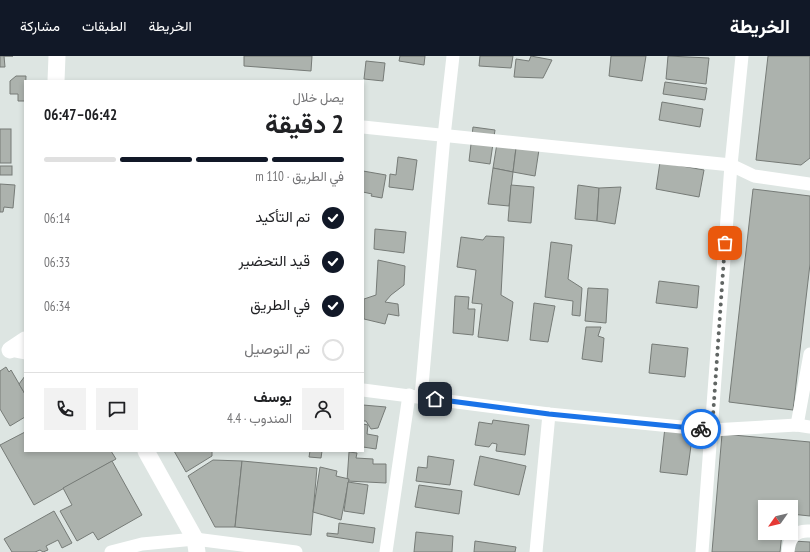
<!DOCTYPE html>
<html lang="ar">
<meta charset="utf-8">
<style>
body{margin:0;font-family:"PT Sans Narrow",Vazirmatn,sans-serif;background:#f2f2f2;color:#202124;direction:rtl;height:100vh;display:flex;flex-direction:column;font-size:15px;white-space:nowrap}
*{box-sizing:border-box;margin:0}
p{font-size:13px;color:#757577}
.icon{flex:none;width:22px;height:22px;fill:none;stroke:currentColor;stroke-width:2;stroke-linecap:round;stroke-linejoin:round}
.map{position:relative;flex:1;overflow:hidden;direction:ltr}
.details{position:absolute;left:24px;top:24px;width:340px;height:372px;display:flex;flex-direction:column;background:#fff;border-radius:0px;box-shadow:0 2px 6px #0003;direction:rtl}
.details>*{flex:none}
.needle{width:26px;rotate:236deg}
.fabs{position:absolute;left:758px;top:444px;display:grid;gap:8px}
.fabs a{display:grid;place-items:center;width:40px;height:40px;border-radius:0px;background:#fff;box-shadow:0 2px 6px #0003;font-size:20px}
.pin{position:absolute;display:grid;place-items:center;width:34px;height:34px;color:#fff;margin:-17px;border-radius:8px;box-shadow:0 2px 6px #0006}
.courier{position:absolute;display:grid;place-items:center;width:40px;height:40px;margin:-20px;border:3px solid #1a73e8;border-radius:50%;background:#fff;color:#222;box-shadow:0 1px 5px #0007}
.headline em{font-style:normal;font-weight:700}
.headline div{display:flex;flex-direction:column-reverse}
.headline{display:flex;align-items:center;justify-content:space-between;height:68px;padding:0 20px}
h1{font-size:26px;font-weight:700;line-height:30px}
.bar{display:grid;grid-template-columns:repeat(4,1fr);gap:6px 4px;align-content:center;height:48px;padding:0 20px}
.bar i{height:5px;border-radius:3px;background:#e0e0e0}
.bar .current{background:#111827}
.bar p{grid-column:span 4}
.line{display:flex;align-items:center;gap:10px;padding:0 20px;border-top:1px solid #e0e0e0}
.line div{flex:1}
.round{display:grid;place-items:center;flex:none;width:42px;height:42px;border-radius:0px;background:#f2f2f2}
ol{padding:0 20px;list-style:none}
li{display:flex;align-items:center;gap:12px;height:44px}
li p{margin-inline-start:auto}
li .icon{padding:4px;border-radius:50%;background:#111827;color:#fff;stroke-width:4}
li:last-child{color:#757577}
li i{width:22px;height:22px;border:2px solid #e0e0e0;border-radius:50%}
header{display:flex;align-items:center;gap:24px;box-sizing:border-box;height:56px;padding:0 20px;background:#111827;color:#fff}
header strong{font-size:19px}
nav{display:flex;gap:22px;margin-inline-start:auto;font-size:14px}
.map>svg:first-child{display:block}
</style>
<header>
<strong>الخريطة</strong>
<nav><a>الخريطة</a><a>الطبقات</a><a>مشاركة</a></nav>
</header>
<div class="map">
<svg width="810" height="496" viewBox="0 0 810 496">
<rect width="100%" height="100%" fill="#dde5e2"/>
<g fill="#acb2ad" stroke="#767b77">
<path d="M 0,0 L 13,0 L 4,0 L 5,11 L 0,11 Z"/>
<path d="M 244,0 L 312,0 L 311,15 L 244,10 Z"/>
<path d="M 400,0 L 425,0 L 424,9 L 399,5 Z"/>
<path d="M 480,0 L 513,0 L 511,12 L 479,10 Z"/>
<path d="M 531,0 L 552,4 L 543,22 L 514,21 L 516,3 L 529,5 Z"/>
<path d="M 611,0 L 646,0 L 642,25 L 609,20 Z"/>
<path d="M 668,0 L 709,2 L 706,28 L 666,23 Z"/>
<path d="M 768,0 L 810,0 L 810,102 L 801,109 L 756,104 Z"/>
<path d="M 366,5 L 385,7 L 383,25 L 364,23 Z"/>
<path d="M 16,20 L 26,20 L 25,45 L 18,45 L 18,38 L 10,38 L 10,25 Z"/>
<path d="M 665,26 L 707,32 L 705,44 L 663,38 Z"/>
<path d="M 662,46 L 703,53 L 700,71 L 659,64 Z"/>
<path d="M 473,71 L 495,74 L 490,108 L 469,105 Z"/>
<rect x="0" y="73" width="11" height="34"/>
<path d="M 498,81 L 517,84 L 513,116 L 493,112 Z"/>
<path d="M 517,84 L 540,87 L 535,120 L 513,116 Z"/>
<path d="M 398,101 L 417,104 L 413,134 L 389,131 L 390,118 L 396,119 Z"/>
<path d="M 660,106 L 704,114 L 699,141 L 656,133 Z"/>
<rect x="0" y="110" width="12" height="9"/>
<path d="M 493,112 L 513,116 L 509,150 L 488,148 Z"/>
<path d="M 363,115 L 386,119 L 382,142 L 371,140 L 372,138 L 363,136 Z"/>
<path d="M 0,128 L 15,129 L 13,152 L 4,151 L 3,156 L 0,156 Z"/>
<path d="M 511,129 L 534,131 L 531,167 L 508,165 Z"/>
<path d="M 578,129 L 599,132 L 597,165 L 575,163 Z"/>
<path d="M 621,131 L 615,168 L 597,165 L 599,132 Z"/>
<path d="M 753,133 L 810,140 L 810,208 L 793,354 L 729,346 Z"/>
<path d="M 375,173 L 406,176 L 404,197 L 374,193 Z"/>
<path d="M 486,180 L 504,181 L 501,239 L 513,246 L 508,285 L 478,281 L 482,248 L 472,247 L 476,214 L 457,211 L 461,181 L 483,184 Z"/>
<path d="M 551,186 L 572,189 L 568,223 L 582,232 L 580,260 L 572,259 L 573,245 L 545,241 Z"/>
<path d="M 378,204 L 405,210 L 404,229 L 391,239 L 385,246 L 398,248 L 399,260 L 388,258 L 385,268 L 364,263 L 364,243 L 376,239 Z"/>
<path d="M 659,225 L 699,230 L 697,252 L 656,247 Z"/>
<path d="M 588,232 L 608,233 L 606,267 L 585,265 Z"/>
<path d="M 455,240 L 469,241 L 468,253 L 475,253 L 473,279 L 453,277 Z"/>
<path d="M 534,247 L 555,250 L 548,286 L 530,284 Z"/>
<path d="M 586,271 L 601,271 L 598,280 L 604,282 L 602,306 L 582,303 Z"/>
<path d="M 652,288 L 688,292 L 685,321 L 649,317 Z"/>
<path d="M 6,311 L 9,316 L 11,314 L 25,338 L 25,361 L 10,370 L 0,353 L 0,315 Z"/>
<path d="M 25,320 L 25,338 L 19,328 Z"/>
<path d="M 363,349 L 386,351 L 378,372 L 371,373 L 366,365 L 363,365 Z"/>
<path d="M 493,364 L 529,369 L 525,399 L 496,395 L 497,388 L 492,387 L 489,391 L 475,389 L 479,366 L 492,368 Z"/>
<path d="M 363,368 L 368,369 L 367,378 L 378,380 L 376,393 L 363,391 Z"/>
<path d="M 665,371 L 693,375 L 687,419 L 660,416 Z"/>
<path d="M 25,376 L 25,395 L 111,395 L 116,403 L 34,449 L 0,389 Z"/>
<path d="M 722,378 L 810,386 L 810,460 L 791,458 L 791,451 L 765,451 L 765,477 L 782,477 L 780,496 L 712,496 Z"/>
<path d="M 174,395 L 212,395 L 212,400 L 186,416 Z"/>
<path d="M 310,395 L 322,395 L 321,402 L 309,401 Z"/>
<path d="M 349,396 L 357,397 L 356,402 L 373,403 L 373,408 L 386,408 L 386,427 L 347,425 Z"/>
<path d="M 428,400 L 454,404 L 450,429 L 416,425 L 418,411 L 427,412 Z"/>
<path d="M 480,400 L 526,410 L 519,439 L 474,429 Z"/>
<path d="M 213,404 L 242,405 L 235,471 L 215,471 L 188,420 Z"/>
<path d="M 112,405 L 142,459 L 98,484 L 93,476 L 77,485 L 60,455 L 72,449 L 63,432 Z"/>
<path d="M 242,405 L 317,412 L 311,479 L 235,471 Z"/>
<path d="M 320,411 L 337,415 L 336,420 L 349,423 L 341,464 L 313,456 Z"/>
<path d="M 348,426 L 368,429 L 364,458 L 344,455 Z"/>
<path d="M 419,429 L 462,435 L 459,458 L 415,451 Z"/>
<path d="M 54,455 L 72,487 L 62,492 L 58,484 L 46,490 L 48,494 L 43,496 L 40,494 L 35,496 L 12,496 L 4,483 Z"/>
<path d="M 339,467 L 375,472 L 373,487 L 327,480 L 327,477 L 338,478 Z"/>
<path d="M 416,476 L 453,480 L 452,496 L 414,496 Z"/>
<path d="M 475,485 L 516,491 L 515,496 L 474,496 Z"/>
<path d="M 793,485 L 810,486 L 810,496 L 792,496 Z"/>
</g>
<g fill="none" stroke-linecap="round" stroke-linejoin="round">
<g stroke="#fff" stroke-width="13">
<path d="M 363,71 L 731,109 L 754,120 L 810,128"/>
<path d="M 10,294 L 25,297"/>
<path d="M 363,334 L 549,358 L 712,374 L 797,369 L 810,371"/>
<path d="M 421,341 L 444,80 L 453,0"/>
<path d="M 797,369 L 810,298"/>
<path d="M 111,496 L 142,488 L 195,483 L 296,496"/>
<path d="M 386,496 L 409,339"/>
<path d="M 536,496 L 549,358"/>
<path d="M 702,496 L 731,109 L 742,0"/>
<path d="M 788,496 C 789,482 795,474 810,475"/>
</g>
<g stroke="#fff" stroke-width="17">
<path d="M 56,25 L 57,0"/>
<path d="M 10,294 L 25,284"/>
<path d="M 146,395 L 195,483 L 197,496"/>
</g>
</g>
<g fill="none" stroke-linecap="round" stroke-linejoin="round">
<path stroke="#606563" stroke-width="4" stroke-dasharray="0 7.2" d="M 701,373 L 712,374 L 725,187"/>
<path stroke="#1a73e8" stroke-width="5" d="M 435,343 L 549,358 L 701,373"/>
</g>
</svg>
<div class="fabs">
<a><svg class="needle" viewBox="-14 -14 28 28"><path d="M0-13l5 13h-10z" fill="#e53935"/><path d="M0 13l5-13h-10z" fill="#757577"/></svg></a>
</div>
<div class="pin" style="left:725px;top:187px;background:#ea580c"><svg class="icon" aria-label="bag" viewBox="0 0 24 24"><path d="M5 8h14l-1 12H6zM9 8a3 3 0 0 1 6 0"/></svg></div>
<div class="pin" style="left:435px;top:343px;background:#1f2937"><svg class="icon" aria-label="home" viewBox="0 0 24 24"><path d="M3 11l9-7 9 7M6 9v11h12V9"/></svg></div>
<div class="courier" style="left:701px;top:373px"><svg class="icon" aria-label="bike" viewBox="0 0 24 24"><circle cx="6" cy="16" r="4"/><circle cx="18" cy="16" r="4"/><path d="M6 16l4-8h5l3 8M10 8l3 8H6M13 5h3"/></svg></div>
<section class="details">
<div class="headline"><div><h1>2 دقيقة</h1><p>يصل خلال</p></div><em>06:42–06:47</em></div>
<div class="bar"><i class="current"></i><i class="current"></i><i class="current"></i><i></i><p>في الطريق · 110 m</p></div>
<ol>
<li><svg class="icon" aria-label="check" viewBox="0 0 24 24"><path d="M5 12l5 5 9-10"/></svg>تم التأكيد<p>06:14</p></li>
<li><svg class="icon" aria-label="check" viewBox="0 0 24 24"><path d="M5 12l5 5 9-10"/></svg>قيد التحضير<p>06:33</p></li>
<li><svg class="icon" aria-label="check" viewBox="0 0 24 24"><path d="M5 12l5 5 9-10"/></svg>في الطريق<p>06:34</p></li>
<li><i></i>تم التوصيل</li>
</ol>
<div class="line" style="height:72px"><a class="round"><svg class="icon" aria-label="person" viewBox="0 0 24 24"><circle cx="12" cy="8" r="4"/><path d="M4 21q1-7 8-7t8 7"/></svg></a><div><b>يوسف</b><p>المندوب · 4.4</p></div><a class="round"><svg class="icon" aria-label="chat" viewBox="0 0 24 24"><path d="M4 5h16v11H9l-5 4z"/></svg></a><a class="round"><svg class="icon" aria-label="phone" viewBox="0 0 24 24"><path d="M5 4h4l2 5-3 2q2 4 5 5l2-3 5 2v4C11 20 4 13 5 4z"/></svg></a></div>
</section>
</div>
